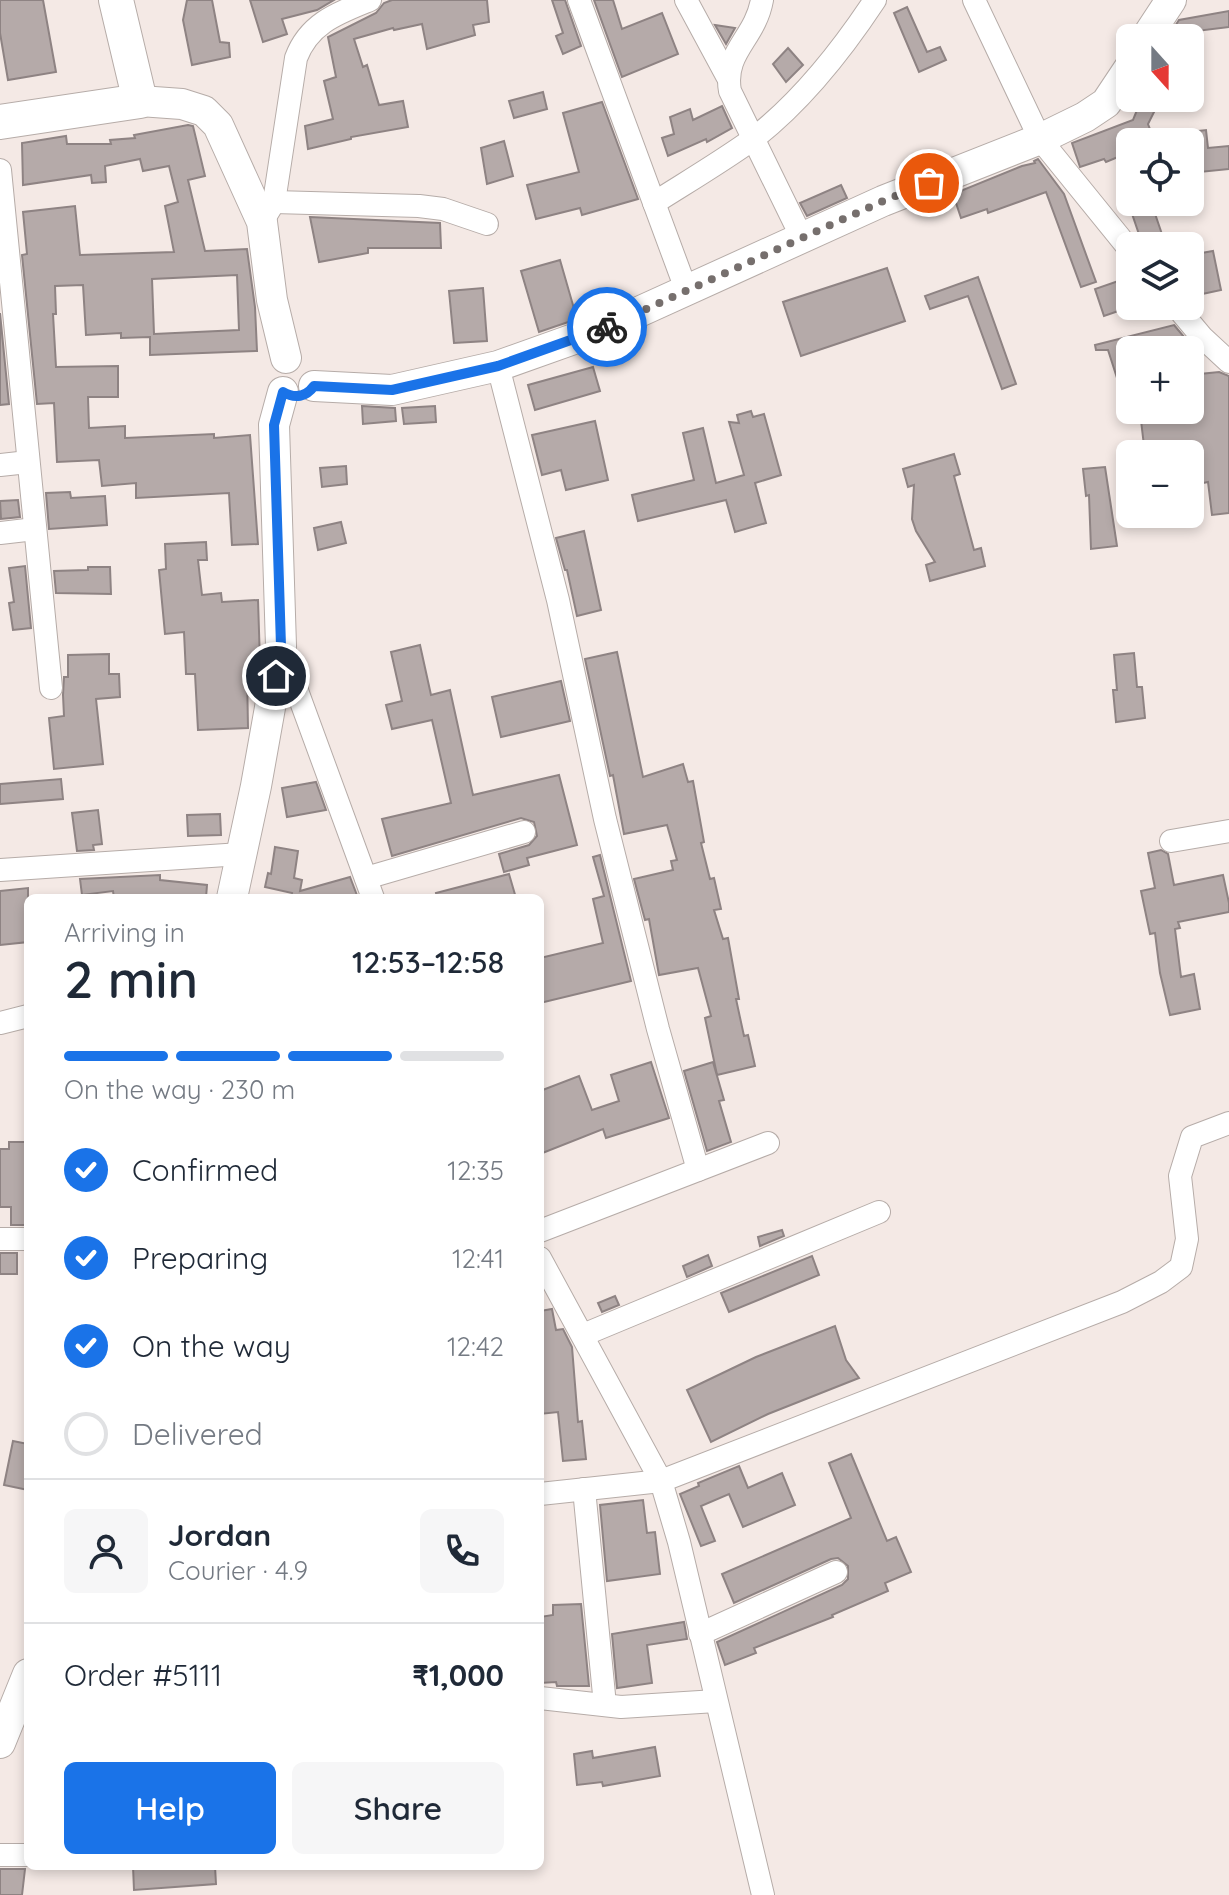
<!DOCTYPE html>
<meta charset="utf-8">
<style>
body{margin:0;font-family:Quicksand,sans-serif;background:#f6f6f7;color:#1f2937;height:100vh;display:flex;flex-direction:column;font-size:30px;white-space:nowrap}
*{box-sizing:border-box;margin:0}
p{font-size:26px;color:#747a83}
.icon{flex:none;width:44px;height:44px;fill:none;stroke:currentColor;stroke-width:2;stroke-linecap:round;stroke-linejoin:round}
.map{position:relative;flex:1;overflow:hidden}
.sheet{position:absolute;left:24px;top:894px;width:520px;height:976px;display:flex;flex-direction:column;background:#fff;border-radius:12px;box-shadow:0 4px 12px #0003}
.sheet>*{flex:none}
.needle{width:52px;rotate:159deg}
.buttons{position:absolute;left:1116px;top:24px;display:grid;gap:16px}
.buttons a{display:grid;place-items:center;width:88px;height:88px;border-radius:12px;background:#fff;box-shadow:0 4px 12px #0003;font-size:40px}
.pin{position:absolute;display:grid;place-items:center;width:68px;height:68px;color:#fff;margin:-34px;border:4px solid #fff;border-radius:50%;box-shadow:0 2px 8px #0007}
.courier{position:absolute;display:grid;place-items:center;width:80px;height:80px;margin:-40px;border:6px solid #1a73e8;border-radius:50%;background:#fff;color:#222;box-shadow:0 2px 10px #0007}
.overview em{font-style:normal;font-weight:600}
.overview div{display:flex;flex-direction:column-reverse}
.overview{display:flex;align-items:center;justify-content:space-between;height:136px;padding:0 40px}
h1{font-size:52px;font-weight:600;line-height:60px}
.bar{display:grid;grid-template-columns:repeat(4,1fr);gap:12px 8px;align-content:center;height:96px;padding:0 40px}
.bar i{height:10px;border-radius:6px;background:#e0e1e3}
.bar .selected{background:#1a73e8}
.bar p{grid-column:span 4}
.line{display:flex;align-items:center;gap:20px;padding:0 40px;border-top:2px solid #e0e1e3}
.line div{flex:1}
.round{display:grid;place-items:center;flex:none;width:84px;height:84px;border-radius:12px;background:#f6f6f7}
ol{padding:0 40px;list-style:none}
li{display:flex;align-items:center;gap:24px;height:88px}
li p{margin-inline-start:auto}
li .icon{padding:8px;border-radius:50%;background:#1a73e8;color:#fff;stroke-width:4}
li:last-child{color:#747a83}
li i{width:44px;height:44px;border:4px solid #e0e1e3;border-radius:50%}
.action{display:flex;gap:16px;margin-top:auto;padding:16px 40px}
.action a{flex:1;height:92px;border-radius:12px;background:#1a73e8;color:#fff;font-size:32px;font-weight:600;line-height:92px;text-align:center}
.action a+a{background:#f6f6f7;color:#1f2937}
.map>svg:first-child{display:block}
</style>
<div class="map">
<svg width="1229" height="1895" viewBox="0 0 1229 1895">
<rect width="100%" height="100%" fill="#f4e9e5"/>
<g fill="#b5aaa9" stroke="#8e8383" stroke-width="2" fill-rule="evenodd">
<path d="M 0,0 L 43,0 L 56,72 L 8,80 L 0,33 Z"/>
<path d="M 187,0 L 212,0 L 220,42 L 229,43 L 230,57 L 192,65 L 183,20 Z"/>
<path d="M 250,0 L 334,0 L 317,10 L 282,19 L 287,34 L 263,42 Z"/>
<path d="M 392,0 L 487,0 L 489,22 L 473,25 L 475,35 L 427,49 L 422,24 L 394,30 L 393,28 L 354,39 L 363,67 L 367,65 L 379,105 L 403,101 L 408,127 L 351,137 L 351,139 L 308,149 L 305,126 L 333,119 L 324,81 L 336,77 L 328,37 L 376,13 L 384,3 Z"/>
<path d="M 552,0 L 565,0 L 581,46 L 563,54 L 556,36 L 563,33 Z"/>
<path d="M 594,0 L 613,0 L 622,29 L 662,13 L 678,54 L 622,77 Z"/>
<path d="M 907,7 L 927,52 L 940,47 L 946,60 L 919,72 L 894,13 Z"/>
<path d="M 1229,11 L 1229,27 L 1196,31 L 1197,38 L 1170,38 L 1175,33 L 1170,34 L 1179,20 Z"/>
<path d="M 715,25 L 735,28 L 726,44 Z"/>
<path d="M 788,48 L 803,65 L 786,82 L 773,64 Z"/>
<path d="M 543,92 L 547,109 L 514,118 L 509,101 Z"/>
<path d="M 1142,98 L 1161,98 L 1148,124 L 1155,142 L 1130,142 L 1130,152 L 1106,162 L 1104,159 L 1080,167 L 1072,143 L 1133,120 Z"/>
<path d="M 602,102 L 638,199 L 582,215 L 580,208 L 536,219 L 527,185 L 579,172 L 563,113 Z"/>
<path d="M 722,106 L 732,128 L 707,142 L 706,139 L 668,156 L 662,138 L 674,134 L 670,117 L 690,109 L 693,120 Z"/>
<path d="M 188,125 L 193,126 L 205,176 L 188,180 L 205,251 L 247,249 L 255,307 L 257,351 L 150,355 L 150,337 L 121,338 L 121,333 L 86,335 L 83,285 L 55,286 L 56,314 L 53,314 L 56,367 L 118,366 L 118,397 L 88,397 L 89,428 L 125,426 L 125,438 L 214,434 L 214,438 L 250,435 L 258,544 L 232,545 L 229,493 L 136,498 L 136,483 L 102,486 L 99,460 L 57,462 L 54,403 L 37,404 L 22,255 L 27,254 L 23,212 L 75,206 L 80,255 L 174,252 L 165,206 L 178,202 L 169,166 L 143,171 L 140,159 L 105,166 L 106,182 L 92,183 L 91,175 L 23,185 L 22,143 L 66,136 L 67,144 L 111,144 L 110,140 L 135,138 L 134,135 ZM 237,275 L 239,330 L 154,334 L 152,279 Z"/>
<path d="M 1206,130 L 1208,148 L 1229,146 L 1229,169 L 1190,173 L 1190,132 Z"/>
<path d="M 504,141 L 513,176 L 487,184 L 481,148 Z"/>
<path d="M 1038,159 L 1064,194 L 1096,282 L 1081,287 L 1046,192 L 988,213 L 987,209 L 961,218 L 953,194 L 1022,166 L 1035,163 L 1034,161 Z"/>
<path d="M 841,185 L 847,198 L 807,216 L 800,203 Z"/>
<path d="M 1128,202 L 1151,202 L 1166,246 L 1143,246 Z"/>
<path d="M 310,217 L 440,223 L 441,248 L 368,248 L 368,253 L 319,262 Z"/>
<path d="M 1213,251 L 1221,290 L 1193,296 L 1190,255 Z"/>
<path d="M 560,260 L 577,319 L 539,332 L 521,271 Z"/>
<path d="M 887,268 L 905,321 L 801,356 L 783,302 Z"/>
<path d="M 978,277 L 1016,384 L 1002,389 L 968,296 L 930,309 L 925,296 Z"/>
<path d="M 1130,277 L 1130,307 L 1104,316 L 1095,289 Z"/>
<path d="M 483,288 L 487,341 L 454,343 L 449,291 Z"/>
<path d="M 0,313 L 9,404 L 0,405 Z"/>
<path d="M 1174,325 L 1195,350 L 1130,350 L 1130,408 L 1127,409 L 1108,350 L 1096,350 L 1095,345 Z"/>
<path d="M 593,367 L 600,391 L 535,410 L 528,385 Z"/>
<path d="M 1219,372 L 1229,376 L 1229,513 L 1212,515 L 1208,482 L 1203,483 L 1201,459 L 1190,461 L 1190,454 L 1145,454 L 1140,412 L 1190,410 L 1190,375 Z"/>
<path d="M 362,406 L 395,408 L 396,421 L 363,424 Z"/>
<path d="M 435,406 L 436,422 L 404,424 L 402,408 Z"/>
<path d="M 751,411 L 753,417 L 764,414 L 781,475 L 755,483 L 766,523 L 735,532 L 726,500 L 638,521 L 632,495 L 694,480 L 683,433 L 703,428 L 716,483 L 744,475 L 729,422 L 739,423 L 737,415 Z"/>
<path d="M 595,421 L 608,480 L 566,490 L 561,470 L 542,475 L 532,435 Z"/>
<path d="M 954,454 L 960,474 L 954,476 L 974,550 L 981,548 L 985,566 L 930,581 L 926,565 L 935,562 L 916,531 L 912,519 L 914,485 L 908,487 L 903,469 Z"/>
<path d="M 346,466 L 347,484 L 322,487 L 320,468 Z"/>
<path d="M 1105,467 L 1117,546 L 1091,549 L 1089,495 L 1086,496 L 1083,469 Z"/>
<path d="M 70,492 L 71,498 L 105,496 L 107,525 L 49,529 L 46,493 Z"/>
<path d="M 18,500 L 20,517 L 1,519 L 0,501 Z"/>
<path d="M 341,522 L 346,543 L 318,550 L 314,528 Z"/>
<path d="M 584,531 L 601,610 L 577,616 L 567,570 L 565,570 L 556,538 Z"/>
<path d="M 206,542 L 207,560 L 198,560 L 202,595 L 221,593 L 222,602 L 258,600 L 260,662 L 258,672 L 247,672 L 248,728 L 198,730 L 195,674 L 186,674 L 184,632 L 165,634 L 159,570 L 166,569 L 165,544 Z"/>
<path d="M 25,566 L 31,628 L 13,630 L 9,603 L 14,602 L 9,568 Z"/>
<path d="M 88,567 L 110,567 L 111,594 L 56,593 L 54,571 L 88,570 Z"/>
<path d="M 420,645 L 431,695 L 450,690 L 473,795 L 559,775 L 577,845 L 527,858 L 529,865 L 504,872 L 499,854 L 529,845 L 537,836 L 534,822 L 521,818 L 392,856 L 382,819 L 451,803 L 432,720 L 392,729 L 386,705 L 402,701 L 391,652 Z"/>
<path d="M 617,652 L 643,777 L 683,764 L 688,782 L 693,781 L 704,842 L 701,843 L 710,879 L 714,878 L 721,909 L 714,910 L 723,939 L 728,938 L 739,999 L 736,999 L 744,1036 L 748,1035 L 755,1066 L 717,1075 L 705,1018 L 711,1016 L 698,968 L 659,975 L 649,919 L 645,920 L 634,879 L 673,870 L 671,861 L 677,860 L 667,825 L 624,834 L 613,775 L 610,776 L 585,659 Z"/>
<path d="M 1134,653 L 1137,687 L 1142,687 L 1145,718 L 1116,722 L 1113,690 L 1117,690 L 1114,655 Z"/>
<path d="M 109,654 L 109,674 L 119,674 L 120,697 L 96,699 L 103,764 L 54,769 L 49,718 L 64,716 L 63,695 L 64,677 L 68,677 L 68,655 Z"/>
<path d="M 561,681 L 570,721 L 501,737 L 492,697 Z"/>
<path d="M 61,779 L 63,799 L 0,804 L 0,784 Z"/>
<path d="M 316,782 L 326,810 L 287,817 L 282,788 Z"/>
<path d="M 98,810 L 102,844 L 93,845 L 94,850 L 77,851 L 72,813 Z"/>
<path d="M 220,814 L 221,835 L 188,836 L 187,815 Z"/>
<path d="M 275,847 L 298,851 L 294,878 L 302,880 L 300,891 L 350,877 L 358,898 L 291,898 L 292,893 L 265,887 L 268,873 L 271,874 Z"/>
<path d="M 1161,850 L 1168,854 L 1174,885 L 1223,875 L 1229,903 L 1229,912 L 1178,922 L 1180,928 L 1175,929 L 1181,977 L 1194,974 L 1200,1009 L 1170,1015 L 1160,973 L 1155,933 L 1150,934 L 1141,891 L 1155,888 L 1148,853 Z"/>
<path d="M 600,855 L 631,981 L 540,1003 L 540,958 L 603,943 L 593,899 L 604,896 L 593,857 Z"/>
<path d="M 509,874 L 516,898 L 437,898 L 436,893 Z"/>
<path d="M 160,875 L 160,880 L 207,885 L 206,898 L 114,898 L 113,891 L 82,895 L 80,879 Z"/>
<path d="M 28,888 L 28,942 L 0,945 L 0,891 Z"/>
<path d="M 651,1062 L 669,1118 L 606,1138 L 603,1129 L 540,1154 L 540,1091 L 579,1076 L 592,1110 L 619,1101 L 611,1075 Z"/>
<path d="M 713,1062 L 724,1100 L 719,1101 L 731,1142 L 707,1151 L 684,1071 Z"/>
<path d="M 9,1142 L 28,1142 L 28,1225 L 11,1225 L 11,1207 L 0,1207 L 0,1149 L 9,1149 Z"/>
<path d="M 782,1230 L 784,1236 L 760,1246 L 758,1237 Z"/>
<rect x="0" y="1253" width="17" height="21"/>
<path d="M 708,1255 L 712,1266 L 687,1277 L 683,1266 Z"/>
<path d="M 812,1256 L 819,1275 L 729,1312 L 721,1293 Z"/>
<path d="M 615,1296 L 619,1305 L 602,1312 L 598,1303 Z"/>
<path d="M 552,1309 L 556,1330 L 563,1329 L 572,1347 L 578,1422 L 582,1421 L 586,1459 L 563,1461 L 558,1412 L 540,1414 L 540,1311 Z"/>
<path d="M 835,1326 L 846,1360 L 859,1378 L 768,1414 L 711,1442 L 687,1390 L 756,1357 Z"/>
<path d="M 13,1441 L 28,1444 L 28,1490 L 4,1485 Z"/>
<path d="M 851,1454 L 887,1541 L 896,1537 L 911,1572 L 885,1583 L 888,1591 L 832,1615 L 833,1617 L 754,1648 L 756,1653 L 725,1665 L 717,1642 L 842,1585 L 848,1579 L 848,1566 L 838,1558 L 831,1559 L 734,1603 L 722,1574 L 851,1518 L 829,1463 Z"/>
<path d="M 739,1466 L 748,1488 L 782,1473 L 795,1505 L 743,1527 L 729,1494 L 701,1506 L 715,1541 L 701,1546 L 680,1494 L 699,1486 L 698,1483 Z"/>
<path d="M 643,1500 L 647,1533 L 655,1532 L 660,1574 L 607,1581 L 600,1505 Z"/>
<path d="M 581,1604 L 589,1686 L 557,1686 L 556,1682 L 540,1683 L 540,1617 L 553,1615 L 553,1605 Z"/>
<path d="M 684,1622 L 687,1639 L 647,1645 L 652,1683 L 617,1688 L 612,1634 Z"/>
<path d="M 655,1747 L 660,1776 L 603,1786 L 602,1782 L 577,1785 L 574,1754 L 592,1751 L 593,1758 Z"/>
<path d="M 133,1866 L 215,1866 L 216,1884 L 134,1890 Z"/>
<path d="M 0,1869 L 25,1869 L 22,1895 L 0,1895 Z"/>
</g>
<g fill="none" stroke-linecap="round" stroke-linejoin="round">
<defs>
<g id="street">
<path d="M 579,0 L 687,292"/>
<path d="M 686,0 L 727,76"/>
<path d="M 762,0 C 755,39 723,52 730,91 L 802,238"/>
<path d="M 974,0 L 1040,139 L 1130,250"/>
<path d="M 0,170 L 51,688"/>
<path d="M 274,202 L 419,206 L 443,209 L 487,224"/>
<path d="M 654,203 C 687,182 721,162 753,139 C 801,102 842,50 875,0"/>
<path d="M 262,222 L 274,202 L 296,58 C 309,23 338,13 370,0"/>
<path d="M 1176,306 L 1202,337 L 1229,362"/>
<path d="M 498,366 L 558,600 L 605,819 L 658,1029 L 698,1170"/>
<path d="M 0,465 L 28,462"/>
<path d="M 0,533 L 35,529"/>
<path d="M 281,647 L 373,898"/>
<path d="M 1171,841 L 1229,831"/>
<path d="M 0,870 L 241,854"/>
<path d="M 366,878 L 524,832"/>
<path d="M 0,1023 L 28,1016"/>
<path d="M 540,1231 L 768,1143"/>
<path d="M 0,1239 L 28,1239"/>
<path d="M 540,1258 L 661,1481 L 679,1542 L 763,1895"/>
<path d="M 583,1335 L 879,1212"/>
<path d="M 584,1489 L 605,1705"/>
<path d="M 540,1494 L 661,1481 L 1122,1302 L 1161,1282 L 1181,1267 L 1187,1239 L 1180,1176 L 1192,1137 L 1229,1123"/>
<path d="M 700,1634 L 836,1572"/>
<path d="M 540,1698 L 621,1707 L 716,1701"/>
<path d="M 0,1855 L 28,1855"/>
</g>
<g id="secondary">
<path d="M 1146,38 L 1171,0"/>
<path d="M 140,101 L 182,104 L 204,111 L 218,125 L 262,222 L 272,300 L 286,358"/>
<path d="M 314,386 L 392,390 L 498,366 L 599,330 L 883,201 L 1040,139 L 1085,117 L 1106,103 L 1130,67"/>
<path d="M 232,898 L 256,786 L 281,646 L 274,425 L 283,392"/>
<path d="M 0,1743 L 28,1674"/>
</g>
<path id="primary" d="M 0,122 L 140,101 L 116,0"/>
</defs>
<use href="#street" stroke="#b6aca8" stroke-width="24"/>
<use href="#secondary" stroke="#b6aca8" stroke-width="32"/>
<use href="#primary" stroke="#b6aca8" stroke-width="36"/>
<use href="#street" stroke="#fff" stroke-width="22"/>
<use href="#secondary" stroke="#fff" stroke-width="30"/>
<use href="#primary" stroke="#fff" stroke-width="34"/>
</g>
<g fill="none" stroke-linecap="round" stroke-linejoin="round">
<path stroke="#766f6d" stroke-width="8" stroke-dasharray="0 14.4" d="M 607,327 L 883,201 L 929,183"/>
<path stroke="#1a73e8" stroke-width="10" d="M 276,676 L 281,646 L 274,425 L 283,392 C 295,399 306,397 314,386 L 392,390 L 498,366 L 607,327"/>
</g>
</svg>
<div class="buttons">
<a><svg class="needle" viewBox="-14 -14 28 28"><path d="M0-13l5 13h-10z" fill="#e53935"/><path d="M0 13l5-13h-10z" fill="#747a83"/></svg></a>
<a><svg class="icon" aria-label="locate" viewBox="0 0 24 24"><circle cx="12" cy="12" r="6"/><path d="M12 2v4M12 18v4M2 12h4M18 12h4"/></svg></a>
<a><svg class="icon" aria-label="layers" viewBox="0 0 24 24"><path d="M12 4l9 5-9 5-9-5zM3 14l9 5 9-5"/></svg></a>
<a>+</a>
<a>−</a>
</div>
<div class="pin" style="left:929px;top:183px;background:#ea580c"><svg class="icon" aria-label="bag" viewBox="0 0 24 24"><path d="M5 8h14l-1 12H6zM9 8a3 3 0 0 1 6 0"/></svg></div>
<div class="pin" style="left:276px;top:676px;background:#1f2937"><svg class="icon" aria-label="home" viewBox="0 0 24 24"><path d="M3 11l9-7 9 7M6 9v11h12V9"/></svg></div>
<div class="courier" style="left:607px;top:327px"><svg class="icon" aria-label="bike" viewBox="0 0 24 24"><circle cx="6" cy="16" r="4"/><circle cx="18" cy="16" r="4"/><path d="M6 16l4-8h5l3 8M10 8l3 8H6M13 5h3"/></svg></div>
<section class="sheet">
<div class="overview"><div><h1>2 min</h1><p>Arriving in</p></div><em>12:53–12:58</em></div>
<div class="bar"><i class="selected"></i><i class="selected"></i><i class="selected"></i><i></i><p>On the way · 230 m</p></div>
<ol>
<li><svg class="icon" aria-label="check" viewBox="0 0 24 24"><path d="M5 12l5 5 9-10"/></svg>Confirmed<p>12:35</p></li>
<li><svg class="icon" aria-label="check" viewBox="0 0 24 24"><path d="M5 12l5 5 9-10"/></svg>Preparing<p>12:41</p></li>
<li><svg class="icon" aria-label="check" viewBox="0 0 24 24"><path d="M5 12l5 5 9-10"/></svg>On the way<p>12:42</p></li>
<li><i></i>Delivered</li>
</ol>
<div class="line" style="height:144px"><a class="round"><svg class="icon" aria-label="person" viewBox="0 0 24 24"><circle cx="12" cy="8" r="4"/><path d="M4 21q1-7 8-7t8 7"/></svg></a><div><b>Jordan</b><p>Courier · 4.9</p></div><a class="round"><svg class="icon" aria-label="phone" viewBox="0 0 24 24"><path d="M5 4h4l2 5-3 2q2 4 5 5l2-3 5 2v4C11 20 4 13 5 4z"/></svg></a></div>
<div class="line" style="height:104px"><div>Order #5111</div><b>₹1,000</b></div>
<div class="action"><a>Help</a><a>Share</a></div>
</section>
</div>
